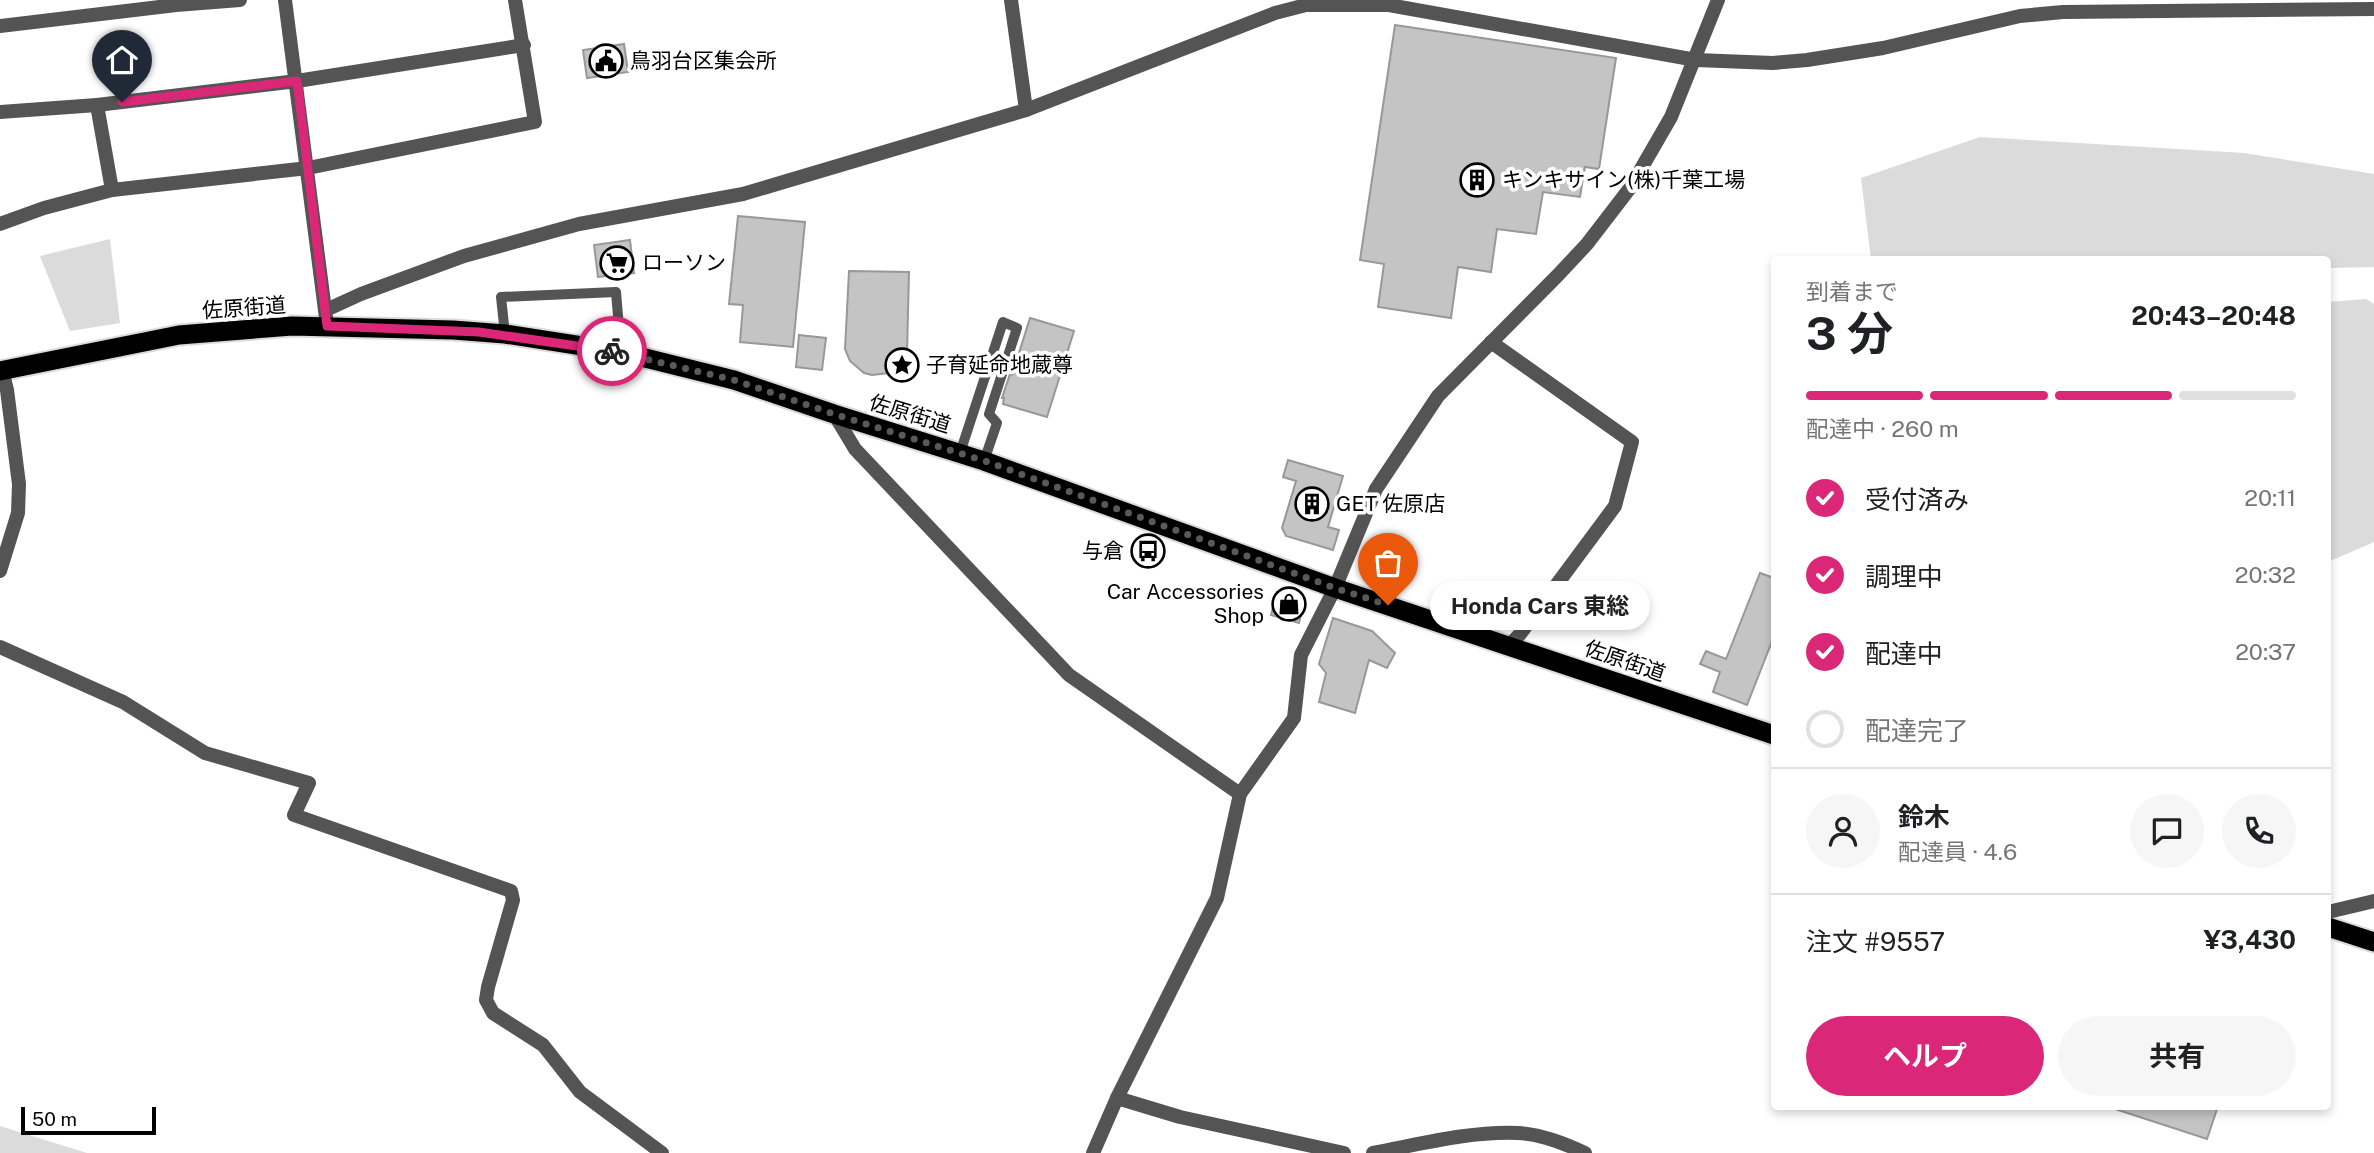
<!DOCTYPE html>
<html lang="ja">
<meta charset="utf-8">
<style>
body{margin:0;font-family:"Public Sans","Noto Sans JP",sans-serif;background:#f6f6f6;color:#202124;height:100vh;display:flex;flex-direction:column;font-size:26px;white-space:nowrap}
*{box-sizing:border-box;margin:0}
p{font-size:23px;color:#757577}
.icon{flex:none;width:38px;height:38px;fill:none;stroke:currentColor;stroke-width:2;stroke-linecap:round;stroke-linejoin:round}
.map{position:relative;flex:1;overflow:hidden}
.panel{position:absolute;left:1771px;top:256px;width:560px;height:854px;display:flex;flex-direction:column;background:#fff;border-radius:7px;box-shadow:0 4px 10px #0003}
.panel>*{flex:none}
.scale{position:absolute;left:21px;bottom:18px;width:135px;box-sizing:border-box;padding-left:7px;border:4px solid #000;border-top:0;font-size:19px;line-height:24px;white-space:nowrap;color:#000;-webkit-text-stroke:5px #fff;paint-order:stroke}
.pin{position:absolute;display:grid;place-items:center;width:60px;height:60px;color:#fff;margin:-72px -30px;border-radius:50% 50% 50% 0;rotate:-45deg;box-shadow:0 0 7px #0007}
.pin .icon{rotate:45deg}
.courier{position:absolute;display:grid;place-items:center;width:70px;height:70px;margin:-35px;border:5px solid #db2777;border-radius:50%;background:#fff;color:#222;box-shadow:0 2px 9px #0007}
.bubble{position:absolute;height:49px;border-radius:24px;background:#fff;box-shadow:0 4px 10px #0003;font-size:23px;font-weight:700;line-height:49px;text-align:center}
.summary em{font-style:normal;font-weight:700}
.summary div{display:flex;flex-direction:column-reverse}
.summary{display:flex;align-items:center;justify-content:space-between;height:119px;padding:0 35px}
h1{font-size:46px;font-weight:700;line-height:52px}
.bar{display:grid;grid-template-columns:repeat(4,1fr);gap:10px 7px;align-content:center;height:84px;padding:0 35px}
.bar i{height:9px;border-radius:5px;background:#e0e0e0}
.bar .current{background:#db2777}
.bar p{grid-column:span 4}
.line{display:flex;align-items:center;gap:18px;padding:0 35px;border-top:2px solid #e0e0e0}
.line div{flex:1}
.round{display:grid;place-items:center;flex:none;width:74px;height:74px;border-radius:37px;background:#f6f6f6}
ol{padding:0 35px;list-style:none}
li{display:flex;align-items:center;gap:21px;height:77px}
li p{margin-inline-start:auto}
li .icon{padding:7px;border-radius:50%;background:#db2777;color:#fff;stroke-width:4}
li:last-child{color:#757577}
li i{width:38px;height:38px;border:4px solid #e0e0e0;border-radius:50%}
.primary-button{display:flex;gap:14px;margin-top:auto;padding:14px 35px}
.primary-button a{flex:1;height:80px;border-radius:42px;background:#db2777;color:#fff;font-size:28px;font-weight:700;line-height:80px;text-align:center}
.primary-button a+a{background:#f6f6f6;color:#202124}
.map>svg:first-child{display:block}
</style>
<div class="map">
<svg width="2374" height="1153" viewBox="0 0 2374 1153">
<rect width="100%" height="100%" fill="#fff"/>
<g fill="#dbdbdb">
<path d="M 1980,137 L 2244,153 L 2374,174 L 2374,267 L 2328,268 L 2328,259 L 1871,259 L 1861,178 Z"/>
<path d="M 110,239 L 120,323 L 70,331 L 40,256 Z"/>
<path d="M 2366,299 L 2374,304 L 2374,542 L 2328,562 L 2328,302 Z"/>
<path d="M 0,1126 L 87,1153 L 0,1153 Z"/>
</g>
<g fill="#c4c4c4" stroke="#989898" stroke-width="2">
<path d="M 1395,25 L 1616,58 L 1599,169 L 1585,167 L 1580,197 L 1543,192 L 1536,234 L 1497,229 L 1491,272 L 1458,267 L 1451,318 L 1378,307 L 1384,264 L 1360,260 Z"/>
<path d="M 624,44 L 628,72 L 587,78 L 583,50 Z"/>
<path d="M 738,216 L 805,222 L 793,347 L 740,342 L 743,305 L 729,304 Z"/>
<path d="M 630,240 L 634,273 L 598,277 L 594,245 Z"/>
<path d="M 849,271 L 909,272 L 907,353 L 897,368 L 889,373 L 872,375 L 864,373 L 850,361 L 845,349 Z"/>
<path d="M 1030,318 L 1074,331 L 1047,417 L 1003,404 L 1004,398 L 1002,398 L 1010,374 L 1012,375 Z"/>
<path d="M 799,335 L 826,338 L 822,370 L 796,367 Z"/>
<path d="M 1288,460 L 1343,476 L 1328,527 L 1339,530 L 1333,550 L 1286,536 L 1282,528 L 1296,481 L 1283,477 Z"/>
<path d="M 1760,573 L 1774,578 L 1774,636 L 1747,705 L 1713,692 L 1720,672 L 1700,664 L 1706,651 L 1726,659 Z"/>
<path d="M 1277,592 L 1305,599 L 1299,623 L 1271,615 Z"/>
<path d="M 1333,618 L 1372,631 L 1395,653 L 1387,668 L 1369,660 L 1355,713 L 1319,702 L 1326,673 L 1319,664 Z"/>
<path d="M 2115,1106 L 2218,1106 L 2207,1139 L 2115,1109 Z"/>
</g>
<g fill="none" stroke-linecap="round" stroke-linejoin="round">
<defs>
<g id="trunk">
<path d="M 0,371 L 179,335 L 292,326 L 453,330 L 505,334 L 621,352 L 734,380 L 834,414 L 984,461 L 1335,588 L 1774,735"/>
<path d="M 2328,927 L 2374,942"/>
</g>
</defs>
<use href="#trunk" stroke="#dbdbdb" stroke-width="23"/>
<g stroke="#545454" stroke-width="10">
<path d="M 505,334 L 501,297 L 616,292 L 621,352"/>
<path d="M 960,453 L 1003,322 L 1017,328 L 989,414 L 997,423 L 984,461"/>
</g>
<g stroke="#545454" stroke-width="14">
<path d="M 285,0 L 326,318"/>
<path d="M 0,26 L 176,5 L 240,0"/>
<path d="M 97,105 L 297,81 L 524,45"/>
<path d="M 0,112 L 97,105 L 112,190 L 308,168 L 535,122 L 515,0"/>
<path d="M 0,224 L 44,208 L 112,190"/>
<path d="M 326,310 L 361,294 L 464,256 L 579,224 L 743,194 L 1026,110 L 1011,0"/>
<path d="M 1491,342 L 1632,442 L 1615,506 L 1520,634 L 1509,646"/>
<path d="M 834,414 L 855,449 L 1069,675 L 1240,794"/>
<path d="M 0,647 L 123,702 L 205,753 L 309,783 L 294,815 L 511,891 L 513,900 L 488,987 L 486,1000 L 493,1013 L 543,1045 L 580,1092 L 662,1153"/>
<path d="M 2328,912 L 2374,901"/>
<path d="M 1117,1098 L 1180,1117 L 1344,1153"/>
<path d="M 1093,1153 L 1117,1098 L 1217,898 L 1240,794 L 1294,718 L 1301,655 L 1335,588"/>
<path d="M 1373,1153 C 1421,1144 1470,1131 1518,1133 C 1541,1134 1564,1143 1585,1153"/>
</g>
<g stroke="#545454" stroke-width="14">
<path d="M 1026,110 L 1275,13 L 1306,5 L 1389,5 L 1696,60 L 1773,63 L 1807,60 L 1883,48 L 2020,16 L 2063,12 L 2374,9"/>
<path d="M 0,571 L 18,513 L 19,484 L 7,390 L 2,370"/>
<path d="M 1335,588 L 1376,489 L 1438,396 L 1559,274 L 1587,244 L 1630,188 L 1671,117 L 1718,0"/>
</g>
<use href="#trunk" stroke="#000" stroke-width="19"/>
</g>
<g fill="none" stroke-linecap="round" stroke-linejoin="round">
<path stroke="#595959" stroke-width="7" stroke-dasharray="0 12.6" d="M 612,351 L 734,380 L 834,414 L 985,461 L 1335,588 L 1388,605"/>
<path stroke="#db2777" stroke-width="9" d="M 122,102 L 297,81 L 327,326 L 479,332 L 612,351"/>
</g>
<defs>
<symbol id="civic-ring" viewBox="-11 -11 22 22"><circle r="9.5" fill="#fff" stroke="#000" stroke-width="1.5"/><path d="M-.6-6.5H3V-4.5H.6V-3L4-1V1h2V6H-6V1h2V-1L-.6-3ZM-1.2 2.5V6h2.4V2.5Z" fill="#000"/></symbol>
<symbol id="building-ring" viewBox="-11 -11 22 22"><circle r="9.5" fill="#fff" stroke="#000" stroke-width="1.5"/><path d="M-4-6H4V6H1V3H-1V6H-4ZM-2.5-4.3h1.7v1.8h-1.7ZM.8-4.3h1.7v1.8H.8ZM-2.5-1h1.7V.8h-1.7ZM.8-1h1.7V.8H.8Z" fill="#000"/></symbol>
<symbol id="supermarket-ring" viewBox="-11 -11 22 22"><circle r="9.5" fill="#fff" stroke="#000" stroke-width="1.5"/><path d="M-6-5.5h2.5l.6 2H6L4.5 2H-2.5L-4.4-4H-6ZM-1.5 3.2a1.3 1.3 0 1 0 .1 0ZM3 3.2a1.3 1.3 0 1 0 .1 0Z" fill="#000"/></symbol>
<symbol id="sight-ring" viewBox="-11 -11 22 22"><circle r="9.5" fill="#fff" stroke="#000" stroke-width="1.5"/><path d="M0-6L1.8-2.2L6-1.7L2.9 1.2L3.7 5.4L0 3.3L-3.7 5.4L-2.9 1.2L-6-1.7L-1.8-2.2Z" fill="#000"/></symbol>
<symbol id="bus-ring" viewBox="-11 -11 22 22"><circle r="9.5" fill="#fff" stroke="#000" stroke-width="1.5"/><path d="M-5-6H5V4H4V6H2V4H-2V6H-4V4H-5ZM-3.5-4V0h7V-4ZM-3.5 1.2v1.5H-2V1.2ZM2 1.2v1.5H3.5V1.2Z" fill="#000"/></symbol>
<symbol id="shop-ring" viewBox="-11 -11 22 22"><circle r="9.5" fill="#fff" stroke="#000" stroke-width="1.5"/><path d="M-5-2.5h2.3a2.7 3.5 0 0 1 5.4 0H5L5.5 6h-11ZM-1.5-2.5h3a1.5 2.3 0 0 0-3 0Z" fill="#000"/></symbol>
</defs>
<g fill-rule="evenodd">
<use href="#civic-ring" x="587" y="42" width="38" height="38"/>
<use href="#building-ring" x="1458" y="161" width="38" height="38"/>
<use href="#supermarket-ring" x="598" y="244" width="38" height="38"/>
<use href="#sight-ring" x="883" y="346" width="38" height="38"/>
<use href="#building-ring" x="1293" y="485" width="38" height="38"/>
<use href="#bus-ring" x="1129" y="532" width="38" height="38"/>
<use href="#shop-ring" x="1270" y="585" width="38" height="38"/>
</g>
<g text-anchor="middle" stroke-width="7" stroke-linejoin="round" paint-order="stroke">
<g font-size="21" fill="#000" stroke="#fff" text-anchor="start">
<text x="630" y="68">鳥羽台区集会所</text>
<text x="1502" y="187">キンキサイン(株)千葉工場</text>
<text x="642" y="270">ローソン</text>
<text x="926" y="372">子育延命地蔵尊</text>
<text x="1336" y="511">GET 佐原店</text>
<text x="1124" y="558" text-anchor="end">与倉</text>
<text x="1264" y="599" text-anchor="end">Car Accessories<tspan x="1264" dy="24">Shop</tspan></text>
</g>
<g font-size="21" fill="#000" stroke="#fff">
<text transform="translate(244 308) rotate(-4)" y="7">佐原街道</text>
<text transform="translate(910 414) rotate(17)" y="7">佐原街道</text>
<text transform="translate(1625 661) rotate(19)" y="7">佐原街道</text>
</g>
</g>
</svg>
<div class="scale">50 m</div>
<div class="pin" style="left:1388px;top:605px;background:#ea580c"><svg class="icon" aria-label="bag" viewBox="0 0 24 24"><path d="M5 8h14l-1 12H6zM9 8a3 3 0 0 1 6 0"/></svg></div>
<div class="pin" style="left:122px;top:102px;background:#1f2937"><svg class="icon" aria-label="home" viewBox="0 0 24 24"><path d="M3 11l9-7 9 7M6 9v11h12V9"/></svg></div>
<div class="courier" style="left:612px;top:351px"><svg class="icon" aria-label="bike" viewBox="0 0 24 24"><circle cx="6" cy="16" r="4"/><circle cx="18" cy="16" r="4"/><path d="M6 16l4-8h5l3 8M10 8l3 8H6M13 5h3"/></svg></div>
<div class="bubble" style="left:1430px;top:581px;width:220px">Honda Cars 東総</div>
<section class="panel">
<div class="summary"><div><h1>3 分</h1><p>到着まで</p></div><em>20:43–20:48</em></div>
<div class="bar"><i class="current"></i><i class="current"></i><i class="current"></i><i></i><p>配達中 · 260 m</p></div>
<ol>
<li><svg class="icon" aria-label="check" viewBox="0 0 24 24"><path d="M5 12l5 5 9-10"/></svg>受付済み<p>20:11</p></li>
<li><svg class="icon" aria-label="check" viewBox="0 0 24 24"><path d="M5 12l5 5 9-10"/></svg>調理中<p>20:32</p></li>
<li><svg class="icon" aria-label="check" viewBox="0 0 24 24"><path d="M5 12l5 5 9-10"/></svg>配達中<p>20:37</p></li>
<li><i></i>配達完了</li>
</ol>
<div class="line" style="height:126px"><a class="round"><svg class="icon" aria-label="person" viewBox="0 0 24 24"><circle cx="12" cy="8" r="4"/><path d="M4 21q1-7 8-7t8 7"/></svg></a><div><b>鈴木</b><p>配達員 · 4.6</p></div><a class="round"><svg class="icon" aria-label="chat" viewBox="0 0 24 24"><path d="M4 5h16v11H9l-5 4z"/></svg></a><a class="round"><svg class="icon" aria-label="phone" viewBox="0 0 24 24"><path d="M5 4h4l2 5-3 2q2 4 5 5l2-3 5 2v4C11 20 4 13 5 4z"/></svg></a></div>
<div class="line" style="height:91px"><div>注文 #9557</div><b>¥3,430</b></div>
<div class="primary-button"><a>ヘルプ</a><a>共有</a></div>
</section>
</div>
